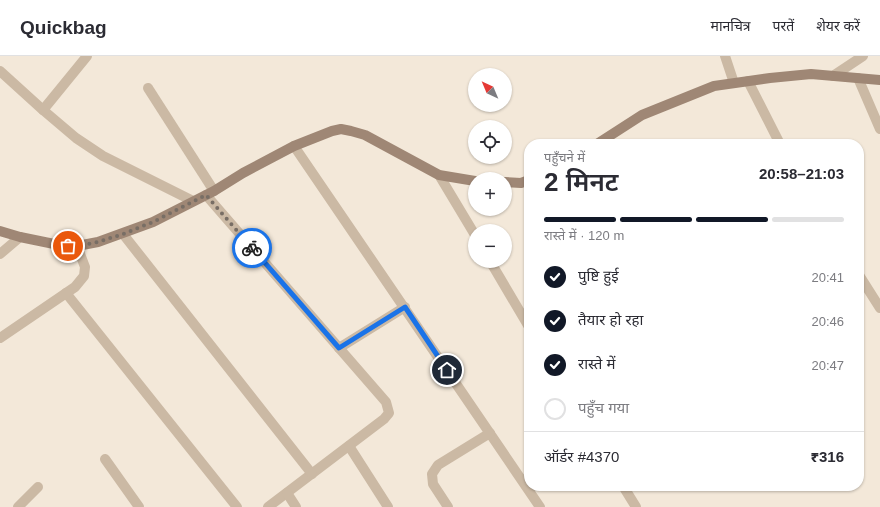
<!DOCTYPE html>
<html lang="hi">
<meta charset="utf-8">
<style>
body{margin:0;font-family:Helvetica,"Noto Sans Devanagari",sans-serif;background:#f2f2f3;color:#2b2b33;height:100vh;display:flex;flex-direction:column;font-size:15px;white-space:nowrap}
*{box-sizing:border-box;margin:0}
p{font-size:13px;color:#7c7c81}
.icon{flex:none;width:22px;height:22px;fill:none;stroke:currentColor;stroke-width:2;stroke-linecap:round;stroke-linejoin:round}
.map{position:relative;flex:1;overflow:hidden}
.side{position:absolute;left:524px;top:83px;width:340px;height:352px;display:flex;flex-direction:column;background:#fff;border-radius:16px;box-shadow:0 1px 3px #0004}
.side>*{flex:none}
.needle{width:26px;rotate:316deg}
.buttons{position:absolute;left:468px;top:12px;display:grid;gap:8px}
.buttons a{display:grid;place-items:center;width:44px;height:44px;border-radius:50%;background:#fff;box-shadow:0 1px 3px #0004;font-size:20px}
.pin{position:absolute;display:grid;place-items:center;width:34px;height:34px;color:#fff;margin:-17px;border:2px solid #fff;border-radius:50%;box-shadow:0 1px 4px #0007}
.courier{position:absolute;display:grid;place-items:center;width:40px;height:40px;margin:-20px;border:3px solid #1a73e8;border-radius:50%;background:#fff;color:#222;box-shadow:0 1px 5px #0007}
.overview em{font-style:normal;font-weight:600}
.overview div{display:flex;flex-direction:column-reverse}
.overview{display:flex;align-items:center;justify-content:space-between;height:68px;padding:0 20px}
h1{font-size:26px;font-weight:600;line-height:30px}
.bar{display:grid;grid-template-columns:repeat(4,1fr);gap:6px 4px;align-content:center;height:48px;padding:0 20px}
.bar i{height:5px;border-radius:3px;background:#e1e1e2}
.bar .active{background:#111827}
.bar p{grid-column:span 4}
.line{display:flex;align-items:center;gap:10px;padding:0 20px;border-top:1px solid #e1e1e2}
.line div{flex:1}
ol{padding:0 20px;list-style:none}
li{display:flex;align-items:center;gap:12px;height:44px}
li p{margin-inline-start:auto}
li .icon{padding:4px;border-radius:50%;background:#111827;color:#fff;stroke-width:4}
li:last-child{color:#7c7c81}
li i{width:22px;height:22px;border:2px solid #e1e1e2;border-radius:50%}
header{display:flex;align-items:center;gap:24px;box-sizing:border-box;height:56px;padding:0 20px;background:#fff;border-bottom:1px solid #e1e1e2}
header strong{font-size:19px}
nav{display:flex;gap:22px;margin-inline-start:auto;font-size:14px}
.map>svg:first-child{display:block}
</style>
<header>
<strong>Quickbag</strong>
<nav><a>मानचित्र</a><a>परतें</a><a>शेयर करें</a></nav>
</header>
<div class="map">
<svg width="880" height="451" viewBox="0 0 880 451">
<rect width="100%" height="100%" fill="#f3e8d9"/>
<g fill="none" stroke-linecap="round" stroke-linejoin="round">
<g stroke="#cbb9a4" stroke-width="10">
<path d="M 725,0 L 734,27"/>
<path d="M 0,15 L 43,54 L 76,82 L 103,100 L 193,145"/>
<path d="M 833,20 L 863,0"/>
<path d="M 858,22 L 880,73"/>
<path d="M 748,25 L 780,88"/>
<path d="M 148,32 L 214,135"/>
<path d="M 43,54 L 87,0"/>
<path d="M 294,90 L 540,451"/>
<path d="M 439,119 L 475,179"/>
<path d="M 206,139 L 386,346 L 389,357 L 384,363 L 268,451"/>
<path d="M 123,178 L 312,418"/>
<path d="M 0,198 L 20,181"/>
<path d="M 490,205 L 529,271"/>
<path d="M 859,219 L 880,252"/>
<path d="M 66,237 L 237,451"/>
<path d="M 0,282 L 75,231 L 84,220 L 85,211 L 77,190"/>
<path d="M 339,292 L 405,251"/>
<path d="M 349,390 L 388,451"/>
<path d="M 105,403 L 139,451"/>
<path d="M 623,430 L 636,451"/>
<path d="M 287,437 L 296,451"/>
<path d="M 18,451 L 38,431"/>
<path d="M 448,451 L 433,428 L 432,418 L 438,409 L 490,377"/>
</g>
<g stroke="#9f8775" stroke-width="10">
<path d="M 597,88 L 642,59 L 714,30 L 770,22 L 811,18 L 880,24"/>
<path d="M 505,126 L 521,127 L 529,124"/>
<path d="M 0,175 L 20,181 L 59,189 L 77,190 L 98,186 L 153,166 L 214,135 L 243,117 L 294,90 L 332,75 L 341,73 L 351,75 L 365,79 L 439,119 L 475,125"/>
</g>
</g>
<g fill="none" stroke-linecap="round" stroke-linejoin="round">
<path stroke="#786e65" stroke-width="4" stroke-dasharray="0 7.2" d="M 68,190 L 77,190 L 98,186 L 123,178 L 153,166 L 206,139 L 252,192"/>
<path stroke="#1a73e8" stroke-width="5" d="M 252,192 L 339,292 L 405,251 L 447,314"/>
</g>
</svg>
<div class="buttons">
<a><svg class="needle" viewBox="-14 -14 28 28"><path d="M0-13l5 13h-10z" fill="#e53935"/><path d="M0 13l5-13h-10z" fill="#7c7c81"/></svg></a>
<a><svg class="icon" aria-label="locate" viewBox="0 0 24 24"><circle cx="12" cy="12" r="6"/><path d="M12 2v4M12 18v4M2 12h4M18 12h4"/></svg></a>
<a>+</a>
<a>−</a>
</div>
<div class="pin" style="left:68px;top:190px;background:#ea580c"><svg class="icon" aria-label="bag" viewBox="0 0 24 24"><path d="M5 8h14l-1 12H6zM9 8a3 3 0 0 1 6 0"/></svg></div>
<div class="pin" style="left:447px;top:314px;background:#1f2937"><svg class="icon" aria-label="home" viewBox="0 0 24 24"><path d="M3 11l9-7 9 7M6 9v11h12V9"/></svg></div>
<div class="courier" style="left:252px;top:192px"><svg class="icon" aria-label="bike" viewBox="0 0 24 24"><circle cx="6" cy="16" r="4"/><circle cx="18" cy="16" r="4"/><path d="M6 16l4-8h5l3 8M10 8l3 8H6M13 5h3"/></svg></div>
<section class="side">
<div class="overview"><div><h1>2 मिनट</h1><p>पहुँचने में</p></div><em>20:58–21:03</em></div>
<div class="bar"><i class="active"></i><i class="active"></i><i class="active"></i><i></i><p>रास्ते में · 120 m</p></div>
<ol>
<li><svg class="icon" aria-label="check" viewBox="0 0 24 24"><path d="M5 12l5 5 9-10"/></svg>पुष्टि हुई<p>20:41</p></li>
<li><svg class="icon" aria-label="check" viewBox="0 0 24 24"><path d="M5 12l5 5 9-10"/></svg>तैयार हो रहा<p>20:46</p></li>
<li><svg class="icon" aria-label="check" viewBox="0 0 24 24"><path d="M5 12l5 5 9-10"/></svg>रास्ते में<p>20:47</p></li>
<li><i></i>पहुँच गया</li>
</ol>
<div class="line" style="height:52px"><div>ऑर्डर #4370</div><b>₹316</b></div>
</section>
</div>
